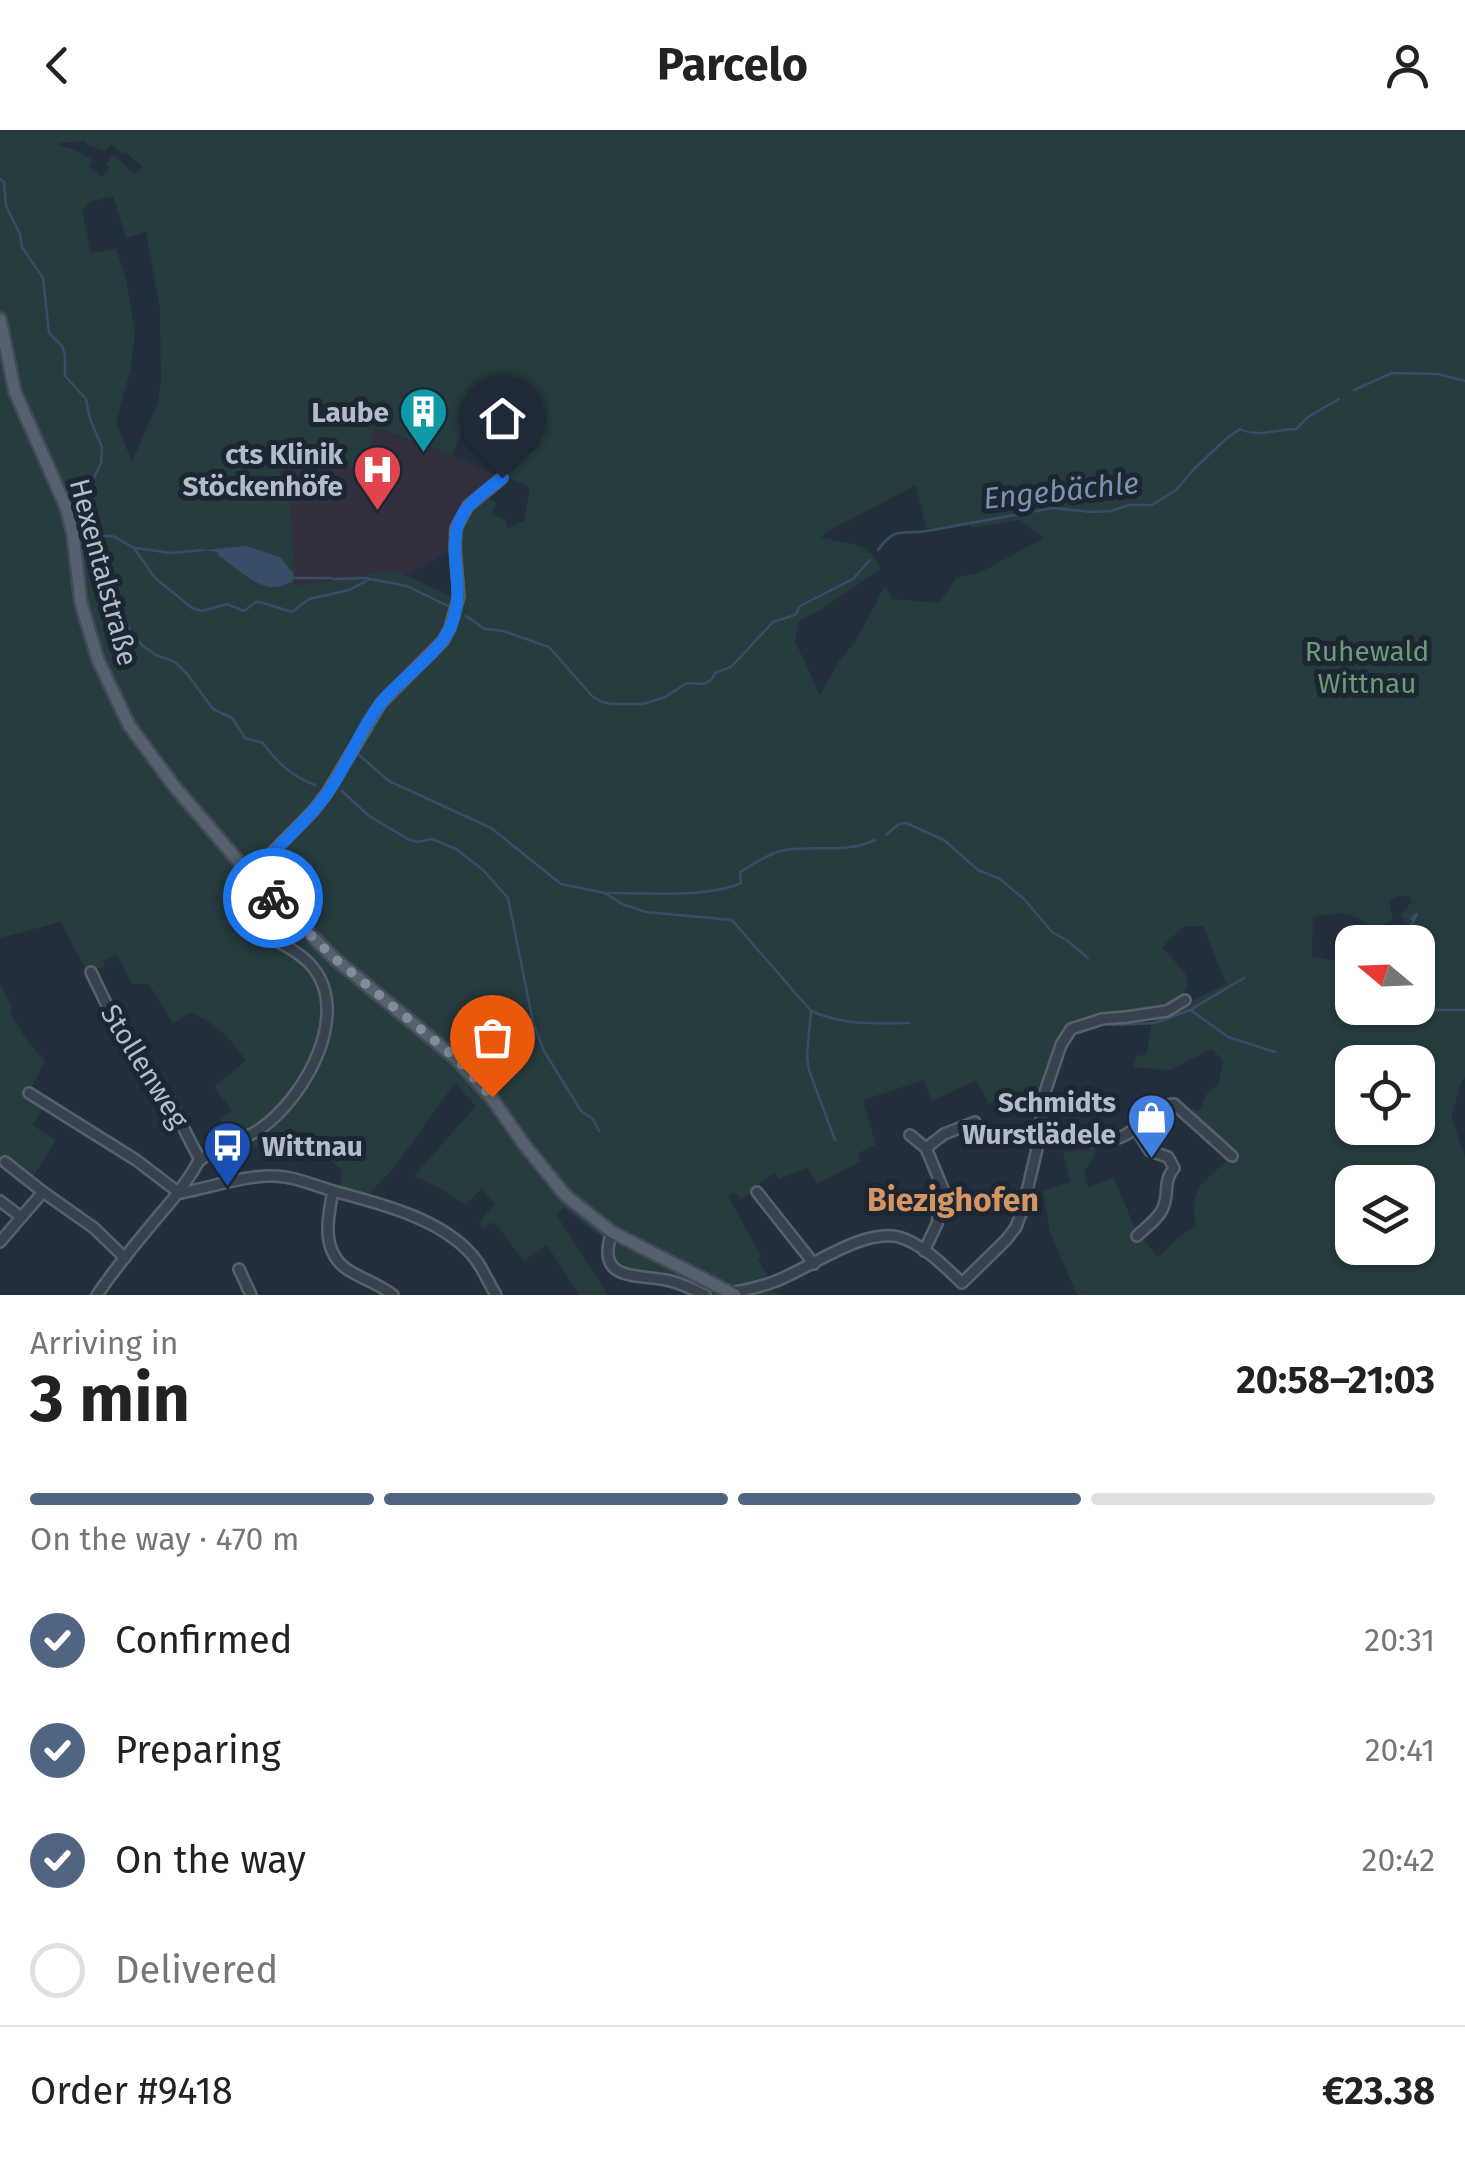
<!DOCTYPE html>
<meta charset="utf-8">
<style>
body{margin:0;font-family:"Fira Sans",sans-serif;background:#f2f2f2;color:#222;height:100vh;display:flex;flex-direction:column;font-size:38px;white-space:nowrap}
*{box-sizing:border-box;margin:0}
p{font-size:32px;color:#767676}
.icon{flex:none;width:55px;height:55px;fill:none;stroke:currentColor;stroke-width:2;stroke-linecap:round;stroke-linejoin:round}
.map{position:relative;height:1165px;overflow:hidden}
.drawer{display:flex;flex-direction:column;background:#fff;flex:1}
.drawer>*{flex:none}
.needle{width:65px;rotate:289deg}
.tools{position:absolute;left:1335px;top:795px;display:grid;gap:20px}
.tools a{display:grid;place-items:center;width:100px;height:100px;border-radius:20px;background:#fff;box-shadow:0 2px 8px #0004;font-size:50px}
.pin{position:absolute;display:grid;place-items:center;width:85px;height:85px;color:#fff;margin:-102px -42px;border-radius:50% 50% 50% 0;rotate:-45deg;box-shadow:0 0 10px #0007}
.pin .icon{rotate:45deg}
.courier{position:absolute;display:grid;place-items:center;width:100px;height:100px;margin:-50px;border:8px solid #1a73e8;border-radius:50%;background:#fff;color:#222;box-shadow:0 2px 12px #0007}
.headline em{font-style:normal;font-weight:700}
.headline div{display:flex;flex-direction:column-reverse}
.headline{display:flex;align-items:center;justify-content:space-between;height:170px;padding:0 30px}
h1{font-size:65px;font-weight:700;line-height:75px}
.bar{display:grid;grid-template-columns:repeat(4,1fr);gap:15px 10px;align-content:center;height:120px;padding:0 30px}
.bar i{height:12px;border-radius:8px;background:#e0e0e0}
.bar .selected{background:#516482}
.bar p{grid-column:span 4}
.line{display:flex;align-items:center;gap:25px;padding:0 30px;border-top:2px solid #e0e0e0}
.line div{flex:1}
ol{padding:0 30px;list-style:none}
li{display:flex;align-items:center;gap:30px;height:110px}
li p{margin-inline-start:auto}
li .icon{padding:10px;border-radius:50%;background:#516482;color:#fff;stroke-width:4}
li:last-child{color:#767676}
li i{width:55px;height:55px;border:5px solid #e0e0e0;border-radius:50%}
header{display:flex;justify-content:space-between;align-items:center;height:130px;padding:0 30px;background:#fff;font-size:45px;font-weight:700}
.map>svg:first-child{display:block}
</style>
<header><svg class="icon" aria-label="back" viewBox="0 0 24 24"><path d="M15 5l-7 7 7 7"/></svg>Parcelo<svg class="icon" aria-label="person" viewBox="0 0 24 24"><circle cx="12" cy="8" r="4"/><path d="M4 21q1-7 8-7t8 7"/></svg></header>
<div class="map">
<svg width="1465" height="1165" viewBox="0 0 1465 1165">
<rect width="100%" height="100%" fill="#242f3e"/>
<path fill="#32303f" d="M 373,296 L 399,307 L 430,315 L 502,348 L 481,364 L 455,418 L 405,446 L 393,440 L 294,457 L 290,365 L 280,345 L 281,331 L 302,313 L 336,336 L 371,315 Z"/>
<g fill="#263c3f" fill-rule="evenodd">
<path d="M 0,0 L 1465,0 L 1465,947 C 1457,956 1457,974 1451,986 L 1465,1027 L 1465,1165 L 1077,1165 L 1050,1102 L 1043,1060 L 1070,1052 L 1063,1022 L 1088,1021 L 1093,1017 L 1096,1018 L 1092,1031 L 1084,1041 L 1088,1057 L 1114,1048 L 1136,1101 L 1158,1127 L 1180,1106 L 1196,1096 L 1193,1077 L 1198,1058 L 1233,1024 L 1190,984 L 1192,979 L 1200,980 L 1206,965 L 1219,953 L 1223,931 L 1212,919 L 1170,940 L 1133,937 L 1137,926 L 1147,924 L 1153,880 L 1076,891 L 1069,897 L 1041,966 L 1015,966 L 1012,960 L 989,974 L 976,950 L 932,971 L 923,950 L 863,970 L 876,1015 L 858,1023 L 861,1031 L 817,1054 L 807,1038 L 779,1049 L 774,1043 L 753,1057 L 754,1060 L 740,1070 L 735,1062 L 728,1066 L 761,1126 L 758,1129 L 770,1151 L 768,1158 L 779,1165 L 712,1165 L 703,1160 L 622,1140 C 612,1134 613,1126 617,1116 L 593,1101 L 564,1078 L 556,1084 L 608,1165 L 579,1165 L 547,1115 L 524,1131 L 494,1092 L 484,1099 L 479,1093 L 495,1074 L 481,1059 L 465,1075 L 441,1059 L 414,1046 L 476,976 L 455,953 L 394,1038 L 367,1066 L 339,1059 L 343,1041 L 330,1030 L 312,1022 L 314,1014 L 281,1005 L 243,1024 L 236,1009 L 230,1012 L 227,1008 L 230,1005 L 219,989 L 232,980 L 214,957 L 246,931 C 232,911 214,890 190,883 L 173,893 L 149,854 L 132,854 L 117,825 L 103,831 L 105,836 L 87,842 L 61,792 L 0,808 ZM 86,11 L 87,15 L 105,21 L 111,14 L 123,24 L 126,22 L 142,37 L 135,44 L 113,25 L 106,34 L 110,38 L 102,47 L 89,36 L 93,31 C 83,23 73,18 60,16 L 59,13 ZM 113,66 L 126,108 L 146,102 L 160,180 L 161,253 L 158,272 L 132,332 L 116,292 L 131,238 L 135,203 L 126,148 L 116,119 L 91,123 L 82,81 L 90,72 ZM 373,296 C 399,307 426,314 452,326 L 461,303 L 492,307 L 507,303 L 540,317 L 527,323 L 506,347 L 530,357 L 524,391 L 507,399 L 505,390 L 492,384 L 496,372 L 481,364 L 455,404 L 456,468 L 393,440 L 295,456 L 290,365 L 280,345 L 281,332 L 303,314 C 325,329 338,344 366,332 L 371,315 ZM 916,355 L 927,401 L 970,394 L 970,398 L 1020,390 L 1044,408 L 981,442 L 956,448 L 939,473 L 892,469 L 885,456 L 855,512 L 839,531 L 820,565 L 795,511 L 800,490 L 819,481 L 880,439 C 870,410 846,415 821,407 L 826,402 ZM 1401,765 L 1410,767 L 1412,772 L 1400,785 L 1414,800 L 1395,812 L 1418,812 L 1418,878 L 1352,878 L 1352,828 L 1337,831 L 1312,827 L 1313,787 C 1323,786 1337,782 1347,784 C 1366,788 1371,806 1393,789 L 1389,771 ZM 1184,796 L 1203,796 L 1226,854 L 1186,874 L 1183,867 L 1188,852 L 1185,843 L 1162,817 ZM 1352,932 L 1418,932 L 1418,998 L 1352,998 ZM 1352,1052 L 1418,1052 L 1418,1118 L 1352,1118 Z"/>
<path d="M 0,854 L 13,879 L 10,883 L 26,909 L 45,931 L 27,966 L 45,976 L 32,995 L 56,1010 L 32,1048 L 0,1026 Z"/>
</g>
<path fill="#394c67" d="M 246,416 L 280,427 L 293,443 L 293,451 C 288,453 283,456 277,457 C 257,460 235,436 219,426 L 217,422 L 203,420 Z"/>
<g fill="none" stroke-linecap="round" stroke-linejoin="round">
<g stroke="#394c67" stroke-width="2.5">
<path d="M 0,49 L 4,52 L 6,76 L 20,104 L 22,117 L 43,148 L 49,203 L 62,216 L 65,225 L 65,246 L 86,269 L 90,289 L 102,317 L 101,333 L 89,358 L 101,406 L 113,406 L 134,418 L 155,448 L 192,478 L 202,481 L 227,474 L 244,481 L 256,472 L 260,472 L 292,482 L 309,469 L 349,460 L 370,449 L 407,456 L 450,477"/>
<path d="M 1354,260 L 1392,243 L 1438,244 L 1465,251"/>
<path d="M 101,407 L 104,432 L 131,503 L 143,516 L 156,525 L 175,532 L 188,545 L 213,579 L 232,588 L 245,608 L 263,613 C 276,632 293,647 315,655"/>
<path d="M 135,418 L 171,423 L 203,420"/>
<path d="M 878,420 C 896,396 900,405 927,401 L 1053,378 L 1092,382 L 1111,381 L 1129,375 L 1152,375 L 1176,360 L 1194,339 L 1227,308 L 1240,299 C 1258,308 1277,299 1296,299 L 1308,287 L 1339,269"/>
<path d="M 293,448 L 331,448"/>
<path d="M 333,449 L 368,448"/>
<path d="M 466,486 L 485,499 L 503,501 L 549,517 L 592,566 L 602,572 L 612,574 L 643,574 L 665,567 L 687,553 L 704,554 L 711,550 L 715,543 L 731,537 L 773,492 L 795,485 L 800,476 L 853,449 L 870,430"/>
<path d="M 358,624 L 389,651 L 491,698 L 561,754 L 605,763 L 622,774 L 646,782 L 732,790 L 811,881 C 842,895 875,894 909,893"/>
<path d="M 342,661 L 369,686 L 408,709 L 417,712 L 432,709 L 456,719 L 483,740 L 508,768 L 533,892 L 544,921 L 581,981 L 593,989 L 599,1001"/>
<path d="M 886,705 L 899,694 L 906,693 L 944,710 L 978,740 L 1000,749 L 1025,770 L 1052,802 L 1068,811 L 1088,828"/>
<path d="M 608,763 C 646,763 708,768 741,753 L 740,742 C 754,734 769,723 785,720 C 815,715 846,724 875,710"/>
<path d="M 1372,812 L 1395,800"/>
<path d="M 1402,812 L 1417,784 L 1411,789"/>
<path d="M 1385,878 L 1391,886 L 1418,880 L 1465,880"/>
<path d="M 811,881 L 807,925 L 809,940 L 835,1010"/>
<path d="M 1192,881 L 1228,907 L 1275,922"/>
<path d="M 1112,895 L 1155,893 L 1190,880 L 1244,848"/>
</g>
<defs>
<g id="minor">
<path d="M 91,842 L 129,921 L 169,970 L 200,1030"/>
<path d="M 29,963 L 136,1030 L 178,1062"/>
<path d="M 1136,999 L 1150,1021 L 1168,1027 L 1174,1038 C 1162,1053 1170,1065 1162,1080 C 1157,1090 1145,1098 1137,1106"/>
<path d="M 910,1005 L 926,1018 L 943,1059 L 937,1094 L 924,1121"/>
<path d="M 1040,1006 C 1063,1008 1099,1016 1121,1007 C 1144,998 1147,976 1174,974 L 1232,1026"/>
<path d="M 926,1018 L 944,1004 L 975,992"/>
<path d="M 5,1032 L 43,1062 L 94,1098 L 125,1128"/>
<path d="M 333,1061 C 328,1086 321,1118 344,1137 C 358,1148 378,1153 393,1165"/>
<path d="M 178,1062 L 181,1063 C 208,1058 247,1045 273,1046 C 293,1046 313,1055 333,1061 C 378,1073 440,1088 472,1125 C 482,1136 488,1152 496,1165"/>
<path d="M 757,1062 L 814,1134"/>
<path d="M 0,1071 L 21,1087"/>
<path d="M 612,1102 C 595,1151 634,1144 666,1150 C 679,1152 692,1159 705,1165"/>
<path d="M 0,1112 L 43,1062"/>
<path d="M 239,1139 L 251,1165"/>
<path d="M 962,1153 L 1006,1110 L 1016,1097 L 1023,1078 L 1040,1006 L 1043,968 L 1061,915 L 1071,899 L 1102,889 L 1126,887 L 1167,881 L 1185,870"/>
<path d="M 730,1163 C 746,1160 761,1157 776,1151 C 810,1138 863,1098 899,1107 C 923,1114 944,1136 962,1153"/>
<path d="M 97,1165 C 120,1131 147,1100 173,1069 C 179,1061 186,1052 191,1044 C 194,1040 196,1035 199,1031 C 207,1023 246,1009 260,999 C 304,969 355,881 309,833 C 289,813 260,806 238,789 L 232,779 L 234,764 L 252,747 L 268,727 L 314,680 L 327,663 L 381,573 L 443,511 L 450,498 L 459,466 L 455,418 L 456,398 L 468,376 L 502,348"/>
</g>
<path id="major" d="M 0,189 L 15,262 L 66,377 L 73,404 L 81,473 L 98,530 L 129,595 L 174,656 L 252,747 L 334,828 L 455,928 L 491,967 L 523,1013 L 565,1065 L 612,1102 L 735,1165"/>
</defs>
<use href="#minor" stroke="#565f6c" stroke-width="14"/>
<use href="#major" stroke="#414a57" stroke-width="16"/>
<use href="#minor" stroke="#38414e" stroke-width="9"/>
<use href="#major" stroke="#56606e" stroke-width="11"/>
</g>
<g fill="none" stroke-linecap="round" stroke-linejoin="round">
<path stroke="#828b98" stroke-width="10" stroke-dasharray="0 18" d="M 273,768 L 334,828 L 456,928 L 492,967"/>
<path stroke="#1a73e8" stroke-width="12" d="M 273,768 L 252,747 C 277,715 311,689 333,655 C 351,627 362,595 384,569 C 404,546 439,524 451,496 C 469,455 440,412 467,378 C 477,366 490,357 502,348"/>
</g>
<defs>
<symbol id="building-pin" viewBox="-11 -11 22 30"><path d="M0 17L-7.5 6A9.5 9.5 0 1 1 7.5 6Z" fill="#0f9aa8" stroke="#1d2633"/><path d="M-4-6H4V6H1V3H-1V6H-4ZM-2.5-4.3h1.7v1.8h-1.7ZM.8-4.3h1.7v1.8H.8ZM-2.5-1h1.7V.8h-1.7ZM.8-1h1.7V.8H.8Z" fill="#fff"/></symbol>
<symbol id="hospital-pin" viewBox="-11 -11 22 30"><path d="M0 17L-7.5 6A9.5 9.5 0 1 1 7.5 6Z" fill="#e0444e" stroke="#1d2633"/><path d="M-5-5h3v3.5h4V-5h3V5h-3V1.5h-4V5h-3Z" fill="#fff"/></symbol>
<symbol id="shop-pin" viewBox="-11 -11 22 30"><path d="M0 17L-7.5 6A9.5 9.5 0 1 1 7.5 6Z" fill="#3f7fe0" stroke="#1d2633"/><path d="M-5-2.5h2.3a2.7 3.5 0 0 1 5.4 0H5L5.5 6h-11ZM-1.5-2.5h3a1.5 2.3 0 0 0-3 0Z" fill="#fff"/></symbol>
<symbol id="bus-pin" viewBox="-11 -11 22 30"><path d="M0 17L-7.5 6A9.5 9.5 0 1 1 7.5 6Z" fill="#1a4fb4" stroke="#1d2633"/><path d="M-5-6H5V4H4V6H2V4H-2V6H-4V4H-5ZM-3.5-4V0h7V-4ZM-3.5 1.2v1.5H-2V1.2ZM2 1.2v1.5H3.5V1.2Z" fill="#fff"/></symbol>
</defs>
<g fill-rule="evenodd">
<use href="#building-pin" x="396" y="254" width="55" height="75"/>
<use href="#hospital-pin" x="350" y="312" width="55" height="75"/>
<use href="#shop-pin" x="1124" y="960" width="55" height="75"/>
<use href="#bus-pin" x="200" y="988" width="55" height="75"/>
</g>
<g text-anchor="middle" stroke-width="10" stroke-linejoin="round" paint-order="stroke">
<g font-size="28" font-weight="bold" fill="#b4bcc9" stroke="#1d2633" text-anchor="end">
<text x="389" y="292">Laube</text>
<text x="343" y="334">cts Klinik<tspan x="343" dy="32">Stöckenhöfe</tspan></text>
<text x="1116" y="982">Schmidts<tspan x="1116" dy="32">Wurstlädele</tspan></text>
<text x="262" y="1026" text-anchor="start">Wittnau</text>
</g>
<g font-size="28" fill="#b4bcc9" stroke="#1d2633">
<text transform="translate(104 442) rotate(75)" y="10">Hexentalstraße</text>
<text transform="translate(145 936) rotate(58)" y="10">Stollenweg</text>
</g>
<g font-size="28" fill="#6b9a76" stroke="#1d2633">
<text x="1367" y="531">Ruhewald<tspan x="1367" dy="32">Wittnau</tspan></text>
</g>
<g font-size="30" font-style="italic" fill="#7c92b1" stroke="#1d2633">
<text transform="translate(1061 361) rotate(-6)" y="10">Engebächle</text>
</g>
<g font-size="32" font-weight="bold" fill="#d59563" stroke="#1d2633">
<text x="953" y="1081">Biezighofen</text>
</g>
</g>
</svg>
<div class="tools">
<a><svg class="needle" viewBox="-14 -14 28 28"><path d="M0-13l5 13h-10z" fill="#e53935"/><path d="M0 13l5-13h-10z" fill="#767676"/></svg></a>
<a><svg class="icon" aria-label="locate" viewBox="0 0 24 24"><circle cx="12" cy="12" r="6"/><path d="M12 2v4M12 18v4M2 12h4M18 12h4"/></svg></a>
<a><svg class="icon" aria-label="layers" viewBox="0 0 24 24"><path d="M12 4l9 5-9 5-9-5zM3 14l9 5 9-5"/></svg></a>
</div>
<div class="pin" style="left:492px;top:967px;background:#ea580c"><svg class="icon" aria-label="bag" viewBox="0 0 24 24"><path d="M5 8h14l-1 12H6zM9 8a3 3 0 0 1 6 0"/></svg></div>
<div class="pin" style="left:502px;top:348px;background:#1f2937"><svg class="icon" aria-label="home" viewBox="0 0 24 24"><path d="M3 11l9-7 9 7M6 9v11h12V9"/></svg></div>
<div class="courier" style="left:273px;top:768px"><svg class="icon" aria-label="bike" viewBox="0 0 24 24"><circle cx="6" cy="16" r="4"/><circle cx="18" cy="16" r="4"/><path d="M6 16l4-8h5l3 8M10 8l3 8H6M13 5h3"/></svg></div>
</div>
<section class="drawer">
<div class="headline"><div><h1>3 min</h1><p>Arriving in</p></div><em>20:58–21:03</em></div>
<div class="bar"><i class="selected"></i><i class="selected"></i><i class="selected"></i><i></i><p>On the way · 470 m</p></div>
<ol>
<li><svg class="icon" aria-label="check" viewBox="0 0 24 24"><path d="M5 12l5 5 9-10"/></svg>Confirmed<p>20:31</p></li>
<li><svg class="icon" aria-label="check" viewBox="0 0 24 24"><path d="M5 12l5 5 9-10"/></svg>Preparing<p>20:41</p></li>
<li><svg class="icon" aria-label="check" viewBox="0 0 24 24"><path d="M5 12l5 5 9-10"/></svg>On the way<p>20:42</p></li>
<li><i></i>Delivered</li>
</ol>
<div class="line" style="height:130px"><div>Order #9418</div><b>€23.38</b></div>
</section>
